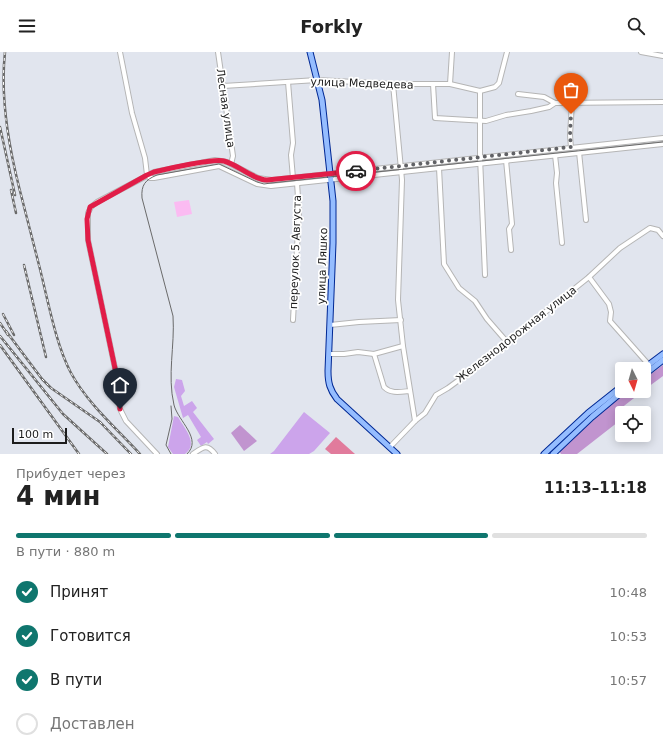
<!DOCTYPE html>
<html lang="ru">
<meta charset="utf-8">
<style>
body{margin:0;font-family:"DejaVu Sans",sans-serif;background:#f6f6f6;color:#222;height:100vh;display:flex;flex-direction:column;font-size:15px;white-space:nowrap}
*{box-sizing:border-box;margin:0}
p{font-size:13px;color:#767676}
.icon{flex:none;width:22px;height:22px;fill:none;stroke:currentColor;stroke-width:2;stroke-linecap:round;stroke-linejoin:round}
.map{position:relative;height:402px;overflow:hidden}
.panel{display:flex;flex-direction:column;background:#fff;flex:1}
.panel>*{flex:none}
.needle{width:26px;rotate:175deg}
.fabs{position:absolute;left:615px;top:310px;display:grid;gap:8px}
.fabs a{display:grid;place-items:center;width:36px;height:36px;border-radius:4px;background:#fff;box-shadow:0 2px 10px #0003;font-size:20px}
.scale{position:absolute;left:12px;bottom:10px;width:55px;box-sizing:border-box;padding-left:4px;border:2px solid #1c1c1c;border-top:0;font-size:11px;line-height:14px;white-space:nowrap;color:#1c1c1c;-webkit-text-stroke:3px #fff;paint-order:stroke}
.pin{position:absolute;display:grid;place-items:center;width:34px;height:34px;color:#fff;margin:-41px -17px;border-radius:50% 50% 50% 0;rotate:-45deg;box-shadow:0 0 4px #0007}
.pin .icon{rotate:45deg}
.courier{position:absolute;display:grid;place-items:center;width:40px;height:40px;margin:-20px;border:3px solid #e11d48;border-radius:50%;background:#fff;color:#222;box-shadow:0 1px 5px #0007}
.overview em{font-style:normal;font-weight:600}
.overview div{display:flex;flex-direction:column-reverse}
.overview{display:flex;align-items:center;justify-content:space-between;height:68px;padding:0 16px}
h1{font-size:26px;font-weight:600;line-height:30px}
.bar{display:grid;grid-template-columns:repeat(4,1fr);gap:6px 4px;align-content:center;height:48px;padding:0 16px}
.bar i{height:5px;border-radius:3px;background:#e0e0e0}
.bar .active{background:#0f766e}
.bar p{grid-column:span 4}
ol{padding:0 16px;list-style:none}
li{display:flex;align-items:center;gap:12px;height:44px}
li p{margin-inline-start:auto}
li .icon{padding:4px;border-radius:50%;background:#0f766e;color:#fff;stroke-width:4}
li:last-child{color:#767676}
li i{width:22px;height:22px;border:2px solid #e0e0e0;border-radius:50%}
header{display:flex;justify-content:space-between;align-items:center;height:52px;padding:0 16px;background:#fff;font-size:18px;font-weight:600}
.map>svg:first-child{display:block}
</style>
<header><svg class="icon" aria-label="menu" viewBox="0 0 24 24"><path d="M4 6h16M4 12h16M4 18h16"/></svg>Forkly<svg class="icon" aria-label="search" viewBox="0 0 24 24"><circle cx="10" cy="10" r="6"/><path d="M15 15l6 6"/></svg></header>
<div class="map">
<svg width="663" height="402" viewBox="0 0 663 402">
<rect width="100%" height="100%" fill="#e1e5ee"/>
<g fill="#cca4eb">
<path d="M 176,327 L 182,328 L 185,339 L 181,344 L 184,354 L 192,349 L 197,356 L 193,360 L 214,387 L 208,392 L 207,390 L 201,394 L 197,388 L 201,385 L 188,363 L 183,366 L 174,335 Z"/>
<path d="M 304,360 L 330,381 L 314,399 L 309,402 L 270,402 L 274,399 Z"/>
<path d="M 174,364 L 178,365 C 185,377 199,392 185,402 L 173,402 L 168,395 Z"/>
</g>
<g fill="#c194cf">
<path d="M 663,313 L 663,324 L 644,338 L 644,327 Z"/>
<path d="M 628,339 L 643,339 L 620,357 L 618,370 L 577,402 L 561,402 L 559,399 L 615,349 Z"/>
<path d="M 240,373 L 257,389 L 244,399 L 231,381 Z"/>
</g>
<path fill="#fbbbf2" d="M 189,148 L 192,162 L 177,165 L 174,150 Z"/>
<path fill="#e17b9c" d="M 336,385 L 355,402 L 331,402 L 325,397 Z"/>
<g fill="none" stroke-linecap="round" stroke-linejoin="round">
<defs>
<g id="minor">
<path d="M 120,0 L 132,61 L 145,106 L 147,123"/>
<path d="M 218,0 L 233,104 L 231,112"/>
<path d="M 641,0 L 663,4"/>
<path d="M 288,30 L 293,91 L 291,103 L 293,126"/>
<path d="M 393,32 L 402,128 L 398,248 L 403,294 L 415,369"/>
<path d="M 433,32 L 435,66 L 486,69 L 506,63 L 531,59 L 549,55 L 555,51"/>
<path d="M 450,32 L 452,0"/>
<path d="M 223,34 L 317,28 L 393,32 L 450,32 L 480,39 L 495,35 L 499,31 L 507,0"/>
<path d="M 480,39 L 480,105 L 485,223"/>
<path d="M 518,42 L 544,45 L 555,51 L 663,50"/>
<path d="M 571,96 L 570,83 L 572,51"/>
<path d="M 579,100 L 586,168"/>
<path d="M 555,103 L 557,121 L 556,131 L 562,191"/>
<path d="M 506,108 L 512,172 L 509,177 L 511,198"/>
<path d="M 439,116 L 444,212 L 459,236 L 475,249 L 487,267 L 507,290"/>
<path d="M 147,123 L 150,126 L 154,126 L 219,114 L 257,132 L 271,134 L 663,92"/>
<path d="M 589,225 L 609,252 L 611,260 L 610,269 L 649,313"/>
<path d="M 293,268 L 299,159 L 297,131"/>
<path d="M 330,273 L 359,270 L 401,268"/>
<path d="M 329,302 L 344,302 L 358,300 L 374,302 L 403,294"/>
<path d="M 374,302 L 384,335 C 391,342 400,340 410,339"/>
<path d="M 390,395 L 415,369 L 425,361 L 436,343 L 448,336 L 478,314 L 589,225 L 620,196 L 650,176 L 658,178 L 663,184"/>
<path d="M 157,402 L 126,369 L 120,357 L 116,321 L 88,188 L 88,161 L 91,155 L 97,150 L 154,120 L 215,108 L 227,110 L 258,126 L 272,128 L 663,86"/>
<path d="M 193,402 C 203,395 207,391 215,402"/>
</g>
<g id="major">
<path d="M 310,0 L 322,48 L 333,149 L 333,191 L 328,319 C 328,331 330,338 337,347 L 397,402"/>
<path d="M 643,317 L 663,302"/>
<path d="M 644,323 L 663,308"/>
<path d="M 544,402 L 588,361 L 622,334"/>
<path d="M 553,402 L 592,365 L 623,339"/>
</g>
</defs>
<use href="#minor" stroke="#b5b5b5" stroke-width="6"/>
<use href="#major" stroke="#002894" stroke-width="7"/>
<use href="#minor" stroke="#fff" stroke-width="4"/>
<use href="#major" stroke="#95bdff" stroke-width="5"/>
<g stroke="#6a6a6a" stroke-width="1">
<path d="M 171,402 L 166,393 L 172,367 L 171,354"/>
<path d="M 187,402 C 203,387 178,369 174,353 C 167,323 175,294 173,264 L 142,146 C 141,133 145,128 157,123 L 219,112 L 257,130 L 264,132 L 271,131 L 663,90"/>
</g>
<defs>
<g id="rail">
<path d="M 5,0 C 0,45 8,91 19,135 C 26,162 33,190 40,217 C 48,249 56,293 71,321 C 88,352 116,376 140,402"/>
<path d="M 0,75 L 15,143"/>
<path d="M 11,138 L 16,161"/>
<path d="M 24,213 L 46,305"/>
<path d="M 3,262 L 14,283"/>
<path d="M 0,271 L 8,283"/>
<path d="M 6,279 L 42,327 L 51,336 L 100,370 L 131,402"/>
<path d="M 0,284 L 63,362 L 107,402"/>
<path d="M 0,293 L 79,402"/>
</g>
</defs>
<use href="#rail" stroke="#6a6a6a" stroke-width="2.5"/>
<use href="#rail" stroke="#fff" stroke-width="1" stroke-dasharray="3" stroke-linecap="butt"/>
</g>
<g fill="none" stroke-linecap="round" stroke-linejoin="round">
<path stroke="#616266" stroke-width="4" stroke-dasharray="0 7.2" d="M 356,119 L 571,95 L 570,83 L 571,62"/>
<path stroke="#e11d48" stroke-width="5" d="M 120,357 L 116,321 L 88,188 L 87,167 L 90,155 L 147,123 L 154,120 C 166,117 214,106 224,109 C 239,113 251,127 267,128 L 356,119"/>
</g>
<g text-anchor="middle" stroke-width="3.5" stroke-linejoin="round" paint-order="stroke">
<g font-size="11" fill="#1c1c1c" stroke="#fff">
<text transform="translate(362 31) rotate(2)" y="4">улица Медведева</text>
<text transform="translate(226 56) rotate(82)" y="4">Лесная улица</text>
<text transform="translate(295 200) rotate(-88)" y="4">переулок 5 Августа</text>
<text transform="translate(322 214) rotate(-88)" y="4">улица Ляшко</text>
<text transform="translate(516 282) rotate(-38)" y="4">Железнодорожная улица</text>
</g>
</g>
</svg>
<div class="fabs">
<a><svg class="needle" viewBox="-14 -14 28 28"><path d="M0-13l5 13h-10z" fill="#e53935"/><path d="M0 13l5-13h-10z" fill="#767676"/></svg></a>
<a><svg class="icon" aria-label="locate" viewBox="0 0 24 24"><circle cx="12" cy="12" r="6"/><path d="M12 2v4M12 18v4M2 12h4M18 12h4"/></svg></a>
</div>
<div class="scale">100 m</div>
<div class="pin" style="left:571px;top:62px;background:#ea580c"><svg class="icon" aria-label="bag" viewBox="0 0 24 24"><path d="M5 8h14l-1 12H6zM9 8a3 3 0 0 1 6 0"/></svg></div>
<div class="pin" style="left:120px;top:357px;background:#1f2937"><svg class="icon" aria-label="home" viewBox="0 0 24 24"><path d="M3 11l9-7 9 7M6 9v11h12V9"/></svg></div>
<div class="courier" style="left:356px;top:119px"><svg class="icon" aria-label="car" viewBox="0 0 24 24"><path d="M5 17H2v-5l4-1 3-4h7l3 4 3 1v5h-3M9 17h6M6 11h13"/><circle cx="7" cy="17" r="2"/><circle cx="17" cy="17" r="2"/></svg></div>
</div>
<section class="panel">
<div class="overview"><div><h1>4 мин</h1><p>Прибудет через</p></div><em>11:13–11:18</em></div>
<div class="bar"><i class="active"></i><i class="active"></i><i class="active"></i><i></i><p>В пути · 880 m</p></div>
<ol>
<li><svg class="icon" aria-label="check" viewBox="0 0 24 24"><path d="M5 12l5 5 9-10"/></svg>Принят<p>10:48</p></li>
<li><svg class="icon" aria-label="check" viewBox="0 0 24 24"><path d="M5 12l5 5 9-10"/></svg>Готовится<p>10:53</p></li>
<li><svg class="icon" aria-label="check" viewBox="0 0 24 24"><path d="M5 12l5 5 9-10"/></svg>В пути<p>10:57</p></li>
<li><i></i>Доставлен</li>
</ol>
</section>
